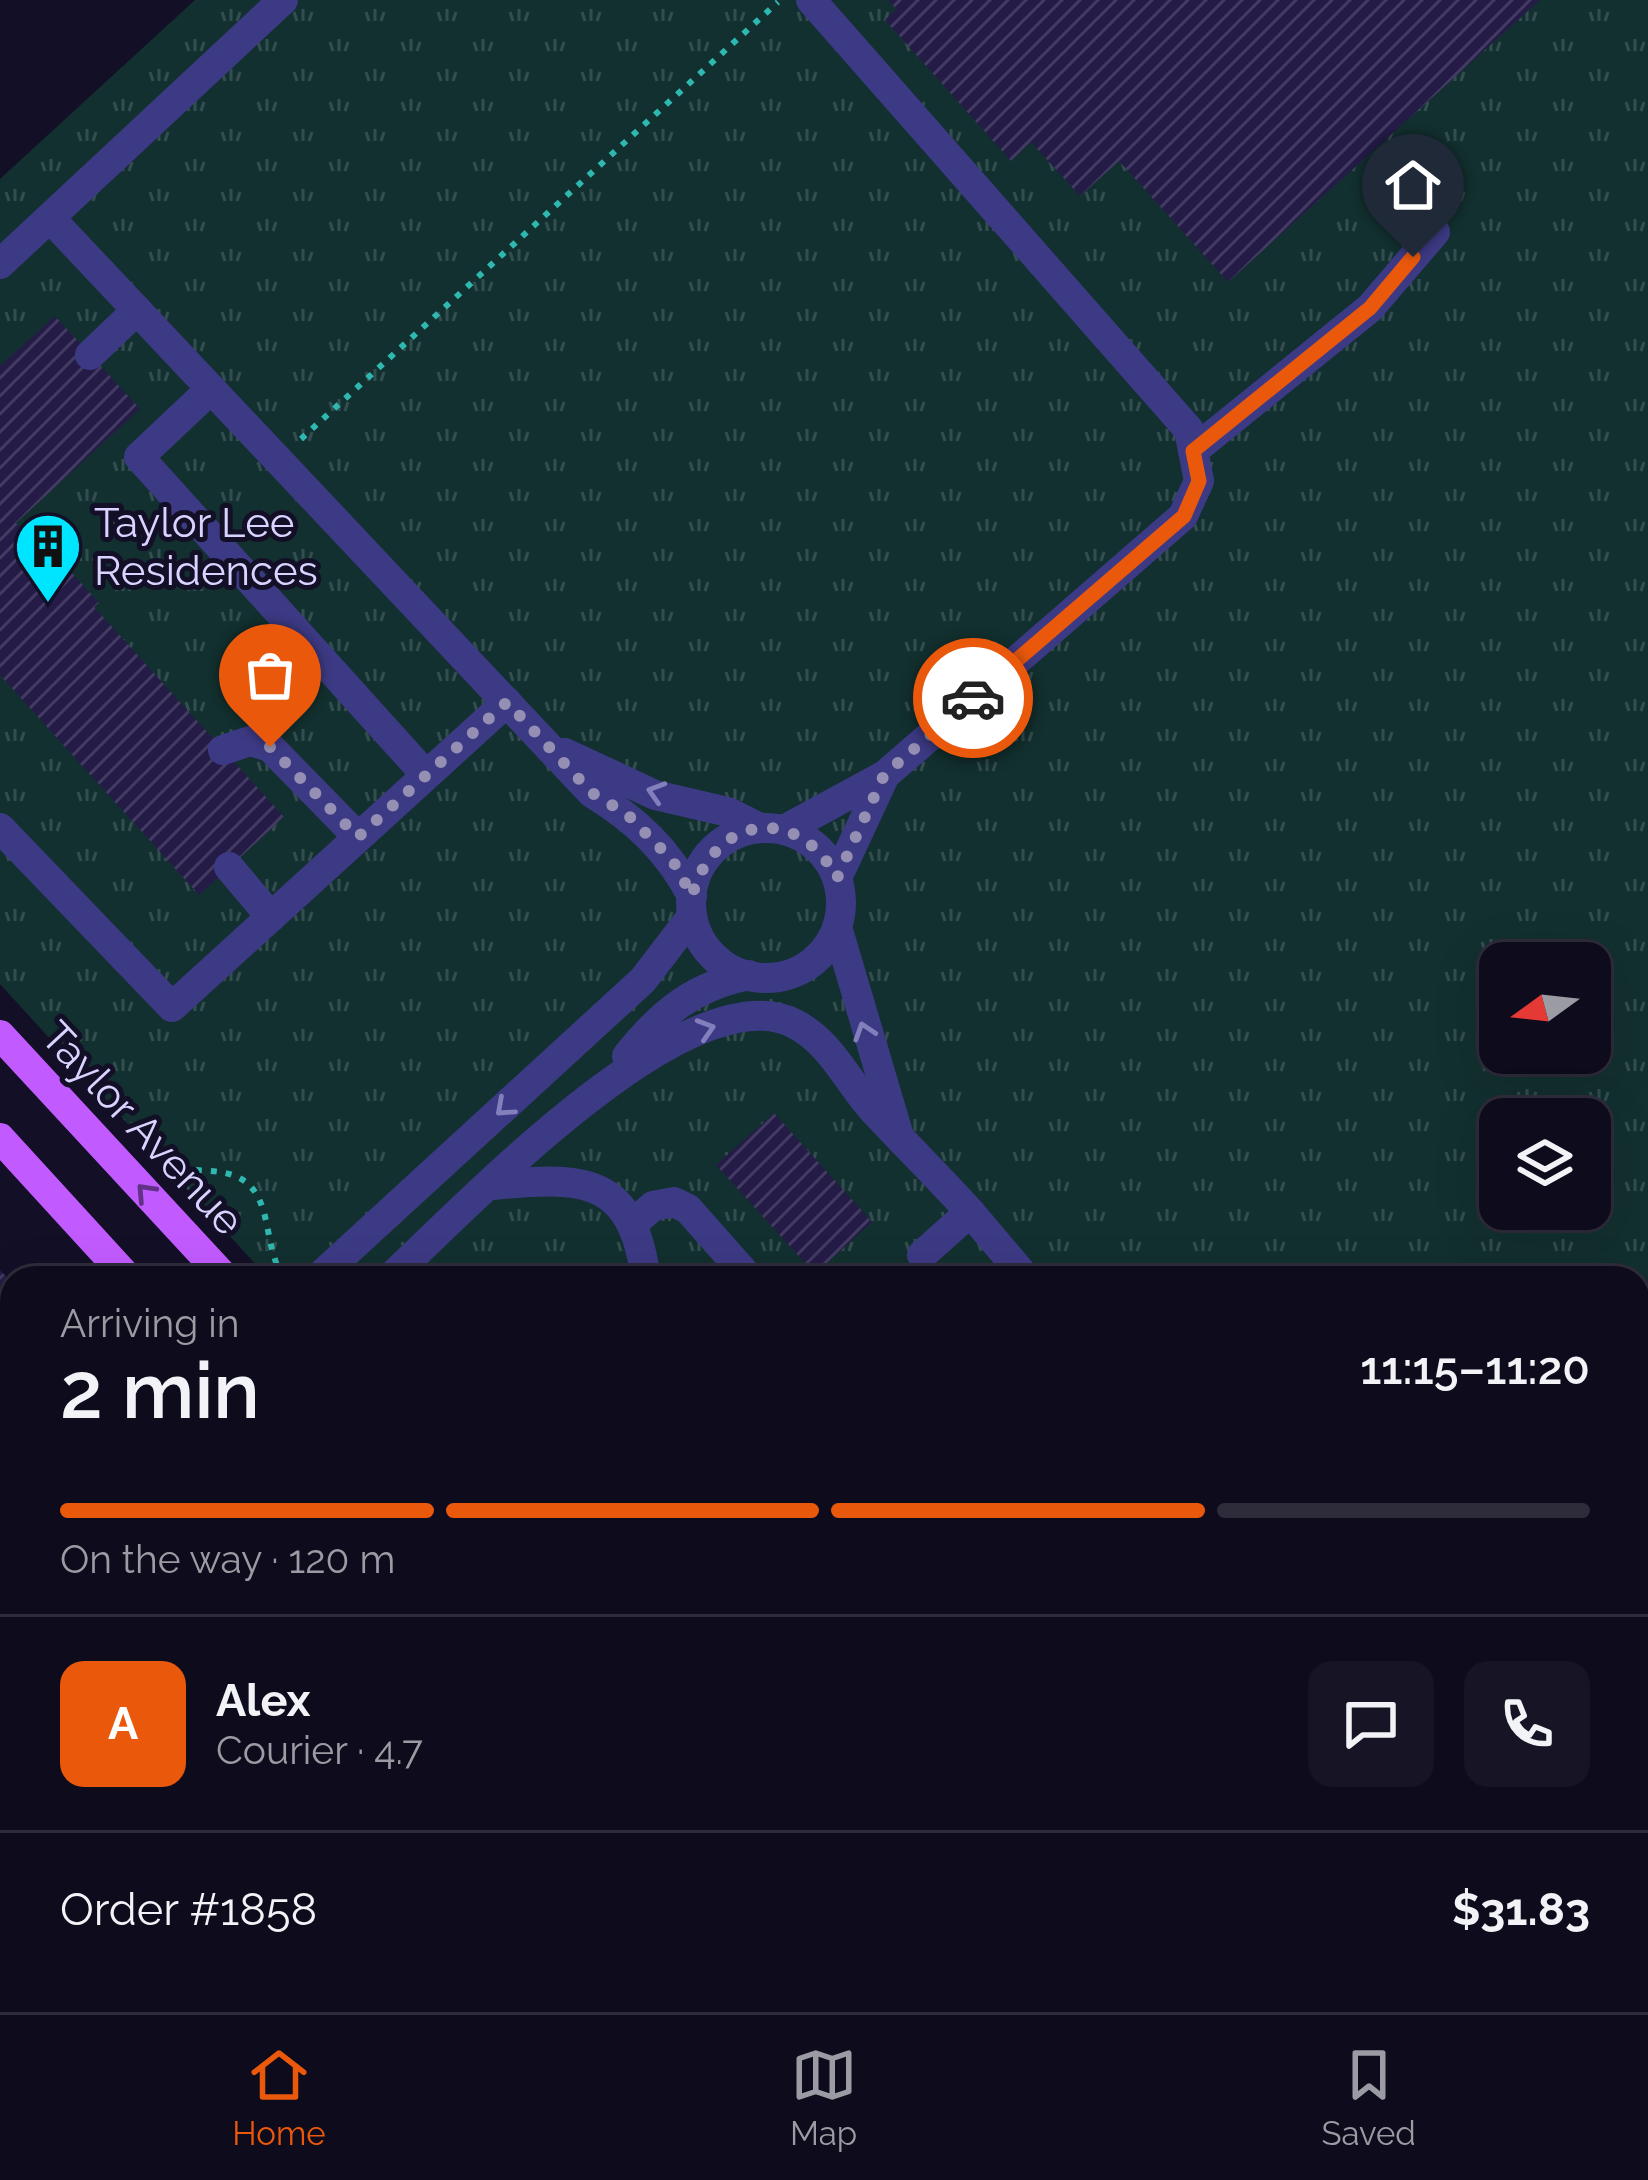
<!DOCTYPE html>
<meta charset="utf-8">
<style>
body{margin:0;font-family:Raleway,sans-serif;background:#171425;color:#f1f3f6;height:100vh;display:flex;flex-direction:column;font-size:45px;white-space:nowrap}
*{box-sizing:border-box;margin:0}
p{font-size:39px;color:#9b9ba3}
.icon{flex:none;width:66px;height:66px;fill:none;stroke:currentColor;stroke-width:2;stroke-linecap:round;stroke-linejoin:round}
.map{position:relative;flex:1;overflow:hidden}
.details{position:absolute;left:0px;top:1266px;width:1650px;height:747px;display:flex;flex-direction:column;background:#0e0b1c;border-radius:36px 36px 0 0;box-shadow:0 12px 48px #0002,0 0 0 3px #2e2b3b}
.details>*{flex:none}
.needle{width:78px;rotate:255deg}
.buttons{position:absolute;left:1479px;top:942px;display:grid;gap:24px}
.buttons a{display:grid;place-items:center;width:132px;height:132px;border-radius:24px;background:#0e0b1c;box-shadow:0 12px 48px #0002,0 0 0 3px #2e2b3b;font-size:60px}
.pin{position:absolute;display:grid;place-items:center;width:102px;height:102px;color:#fff;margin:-123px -51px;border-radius:50% 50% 50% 0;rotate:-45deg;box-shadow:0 0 12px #0007}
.pin .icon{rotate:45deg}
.courier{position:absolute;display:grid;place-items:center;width:120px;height:120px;margin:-60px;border:9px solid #ea580c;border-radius:50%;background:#fff;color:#222;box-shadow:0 3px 15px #0007}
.headline em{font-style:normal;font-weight:600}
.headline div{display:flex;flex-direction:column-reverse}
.headline{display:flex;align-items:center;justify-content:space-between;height:204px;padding:0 60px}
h1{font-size:78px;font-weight:600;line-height:90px}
.bar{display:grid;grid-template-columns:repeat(4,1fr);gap:18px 12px;align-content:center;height:144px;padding:0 60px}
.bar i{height:15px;border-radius:9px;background:#2e2b3b}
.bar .on{background:#ea580c}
.bar p{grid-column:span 4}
.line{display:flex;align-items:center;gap:30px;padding:0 60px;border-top:3px solid #2e2b3b}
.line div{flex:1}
.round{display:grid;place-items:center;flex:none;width:126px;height:126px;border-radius:24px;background:#171425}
.menu{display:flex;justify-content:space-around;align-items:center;height:168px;border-top:3px solid #2e2b3b;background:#0e0b1c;font-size:33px;color:#9b9ba3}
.menu a{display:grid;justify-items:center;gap:6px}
.menu .on{color:#ea580c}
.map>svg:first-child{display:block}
</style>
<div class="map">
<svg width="1648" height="2012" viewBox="0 0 1648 2012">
<defs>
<pattern id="grass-tufts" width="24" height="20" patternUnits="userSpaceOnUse" patternTransform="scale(3)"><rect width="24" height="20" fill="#12302f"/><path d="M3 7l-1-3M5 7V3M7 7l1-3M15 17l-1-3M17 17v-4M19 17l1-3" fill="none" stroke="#344d4e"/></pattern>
<pattern id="building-hatch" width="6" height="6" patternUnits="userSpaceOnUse" patternTransform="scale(3)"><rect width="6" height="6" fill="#241b47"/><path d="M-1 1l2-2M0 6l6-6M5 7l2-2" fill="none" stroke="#433b63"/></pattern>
</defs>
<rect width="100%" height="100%" fill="#130f26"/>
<g fill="url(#grass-tufts)" fill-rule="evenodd">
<path d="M 195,0 L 1648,0 L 1648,1937 L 1638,1945 L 1638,1278 L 268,1278 L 0,984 L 0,179 ZM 1500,963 L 1590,963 L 1590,1053 L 1500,1053 ZM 1500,1119 L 1590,1119 L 1590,1209 L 1500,1209 Z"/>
<path d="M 928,2001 L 1565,2001 L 1550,2012 L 938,2012 Z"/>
</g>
<g fill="url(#building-hatch)">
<path d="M 888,0 L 1540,0 L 1228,282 L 1119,161 L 1080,196 L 1031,142 L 1011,161 L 885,20 L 896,9 Z"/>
<path d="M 55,316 L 140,409 L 16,523 L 21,528 L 27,523 L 99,603 L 94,607 L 284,817 L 199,895 L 0,675 L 0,366 Z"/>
<path d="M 774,1113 L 872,1222 L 815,1274 L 716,1165 Z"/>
<path d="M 671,1266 L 681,1278 L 657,1278 Z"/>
<path d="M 0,1270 L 12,1283 L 12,1299 L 0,1310 Z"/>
<path d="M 12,1382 L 12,1410 L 0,1397 Z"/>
<path d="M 12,1462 L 12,1561 L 0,1548 L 0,1473 Z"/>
<path d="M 12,1640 L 12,1700 L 0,1687 L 0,1652 Z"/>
<path d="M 0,1941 L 12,1954 L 12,1978 L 0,1989 Z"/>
<path d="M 18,2001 L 81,2001 L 89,2012 L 25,2012 Z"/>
<path d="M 147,2001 L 174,2001 L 184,2012 L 135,2012 Z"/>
<path d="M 1194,2001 L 1323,2001 L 1311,2012 L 1204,2012 Z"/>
</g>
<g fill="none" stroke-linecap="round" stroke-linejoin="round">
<path stroke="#312d47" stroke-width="30" stroke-dasharray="30 15" stroke-linecap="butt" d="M 1262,2001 L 1271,2012"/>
<g stroke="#2fb8b0" stroke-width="6" stroke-dasharray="6 9" stroke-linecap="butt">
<path d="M 301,439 L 778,2"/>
<path d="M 166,1167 C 188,1172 215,1168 235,1176 C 276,1192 261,1250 285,1278"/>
<path d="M 1,1616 L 12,1629"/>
<path d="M 0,1617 L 12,1606"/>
<path d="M 451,2001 L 461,2012"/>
<path d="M 346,2012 L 365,2001"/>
<path d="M 513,2012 L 525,2001"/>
<path d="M 744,2012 L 748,2008"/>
</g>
<g stroke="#3d3a85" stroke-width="30">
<path d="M 50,218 L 592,793 C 636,820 668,850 692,896"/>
<path d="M 0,264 L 283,0"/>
<path d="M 90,355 L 137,310"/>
<path d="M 211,389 L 139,457 L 426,775"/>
<path d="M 1193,451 L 1370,308 L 1435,232"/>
<path d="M 223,750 L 250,741 L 270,747 L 358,837"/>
<path d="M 565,753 L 655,795 L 728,812 L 760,828"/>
<path d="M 0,828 L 172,1007 L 507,702"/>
<circle cx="766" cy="903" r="75"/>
<path d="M 784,830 L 885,775 L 1183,516 L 1199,481 L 1189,430 L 811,0"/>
<path d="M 229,867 L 271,917"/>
<path d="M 837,878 L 885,775"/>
<path d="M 837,927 L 898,1133"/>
<path d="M 627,1056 C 661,1013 694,986 749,975"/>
<path d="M 492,1185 C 574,1178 628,1172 644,1267 L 636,1278"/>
<path d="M 970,1212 L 1026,1278"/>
<path d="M 635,1222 L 653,1206 L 674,1202 L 688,1209 L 749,1278"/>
<path d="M 318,1278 L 643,980 L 692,916"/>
<path d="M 390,1278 C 463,1211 690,968 795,1024 C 831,1042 848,1083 875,1112 C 906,1145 939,1178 970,1212 L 922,1255"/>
<path d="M 0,1777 L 12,1790"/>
<path d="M 1638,1980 L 1648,1973"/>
<path d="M 206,2001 L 216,2012"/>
<path d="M 1061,2001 L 1072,2012"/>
<path d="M 1425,2012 L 1437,2001"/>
<path d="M 1597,2012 L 1611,2001"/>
</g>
<g stroke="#c25bff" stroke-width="30">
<path d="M 0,1035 L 225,1278"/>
<path d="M 0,1138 L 128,1278"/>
<path d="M 785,2001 L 795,2012"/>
<path d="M 887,2001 L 897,2012"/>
</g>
</g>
<defs><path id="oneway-chevron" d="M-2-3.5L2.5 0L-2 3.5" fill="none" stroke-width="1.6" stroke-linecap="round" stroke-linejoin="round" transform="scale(3)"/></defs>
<g stroke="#837fbc">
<use href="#oneway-chevron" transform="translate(656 792) rotate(-163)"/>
<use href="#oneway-chevron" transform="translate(706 1029) rotate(-17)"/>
<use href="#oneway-chevron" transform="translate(864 1031) rotate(-108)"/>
<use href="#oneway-chevron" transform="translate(504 1108) rotate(138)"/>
</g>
<use stroke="#623188" href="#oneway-chevron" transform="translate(145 1192) rotate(-133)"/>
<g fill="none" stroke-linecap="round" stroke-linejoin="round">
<path stroke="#948fb3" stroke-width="12" stroke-dasharray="0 21.6" d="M 270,747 L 358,837 L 507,702 L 592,793 L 627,814 L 673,861 L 692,896 C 714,816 797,802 837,878 L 884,775 L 973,698"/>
<path stroke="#ea580c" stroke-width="15" d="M 973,698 L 1184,516 L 1199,481 L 1193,451 L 1370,308 L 1413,257"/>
</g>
<defs>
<symbol id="building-pin" viewBox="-11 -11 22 30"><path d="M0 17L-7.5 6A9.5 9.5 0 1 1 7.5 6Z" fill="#00e5ff" stroke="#130f26"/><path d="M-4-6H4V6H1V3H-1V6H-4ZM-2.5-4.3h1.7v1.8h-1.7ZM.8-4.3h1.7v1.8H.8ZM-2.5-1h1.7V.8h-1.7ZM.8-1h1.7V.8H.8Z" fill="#111"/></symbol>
</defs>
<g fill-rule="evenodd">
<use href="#building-pin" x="10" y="508" width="76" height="104"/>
</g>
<g text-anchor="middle" stroke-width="10" stroke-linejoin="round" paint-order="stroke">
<g font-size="42" fill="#d9d4ff" stroke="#130f26" text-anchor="start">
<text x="94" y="537">Taylor Lee<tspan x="94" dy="48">Residences</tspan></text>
</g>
<g font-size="42" fill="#d9d4ff" stroke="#130f26">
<text transform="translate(143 1128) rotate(47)" y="15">Taylor Avenue</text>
</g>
</g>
</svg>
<div class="buttons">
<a><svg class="needle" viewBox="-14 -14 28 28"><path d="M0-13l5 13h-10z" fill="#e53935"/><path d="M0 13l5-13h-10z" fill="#9b9ba3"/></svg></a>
<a><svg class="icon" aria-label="layers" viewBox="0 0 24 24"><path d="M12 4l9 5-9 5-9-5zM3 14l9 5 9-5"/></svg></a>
</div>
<div class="pin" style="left:270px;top:747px;background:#ea580c"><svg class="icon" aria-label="bag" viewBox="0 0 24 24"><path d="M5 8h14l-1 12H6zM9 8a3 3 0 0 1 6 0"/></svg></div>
<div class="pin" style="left:1413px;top:257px;background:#1f2937"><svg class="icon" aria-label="home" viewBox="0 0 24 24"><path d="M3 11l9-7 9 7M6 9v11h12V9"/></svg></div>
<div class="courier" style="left:973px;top:698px"><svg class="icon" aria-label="car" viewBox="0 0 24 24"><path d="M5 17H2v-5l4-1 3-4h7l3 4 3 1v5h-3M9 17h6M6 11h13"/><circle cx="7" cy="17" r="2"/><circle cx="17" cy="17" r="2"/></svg></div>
<section class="details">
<div class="headline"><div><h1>2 min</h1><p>Arriving in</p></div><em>11:15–11:20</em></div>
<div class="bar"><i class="on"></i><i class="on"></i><i class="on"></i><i></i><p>On the way · 120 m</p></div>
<div class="line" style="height:216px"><b class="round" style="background:#ea580c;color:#fff">A</b><div><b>Alex</b><p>Courier · 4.7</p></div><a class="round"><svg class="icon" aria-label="chat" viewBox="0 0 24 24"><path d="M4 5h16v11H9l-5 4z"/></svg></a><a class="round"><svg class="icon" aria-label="phone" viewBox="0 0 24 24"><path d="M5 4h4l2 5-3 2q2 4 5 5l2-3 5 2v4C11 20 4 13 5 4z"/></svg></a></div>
<div class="line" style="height:156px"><div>Order #1858</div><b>$31.83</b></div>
</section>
</div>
<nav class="menu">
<a class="on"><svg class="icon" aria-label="home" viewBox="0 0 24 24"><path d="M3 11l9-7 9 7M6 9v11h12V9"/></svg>Home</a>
<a><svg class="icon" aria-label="map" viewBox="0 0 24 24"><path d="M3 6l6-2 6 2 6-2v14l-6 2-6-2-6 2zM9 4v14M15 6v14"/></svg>Map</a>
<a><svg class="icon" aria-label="saved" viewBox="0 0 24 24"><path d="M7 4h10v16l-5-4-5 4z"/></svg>Saved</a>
</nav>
